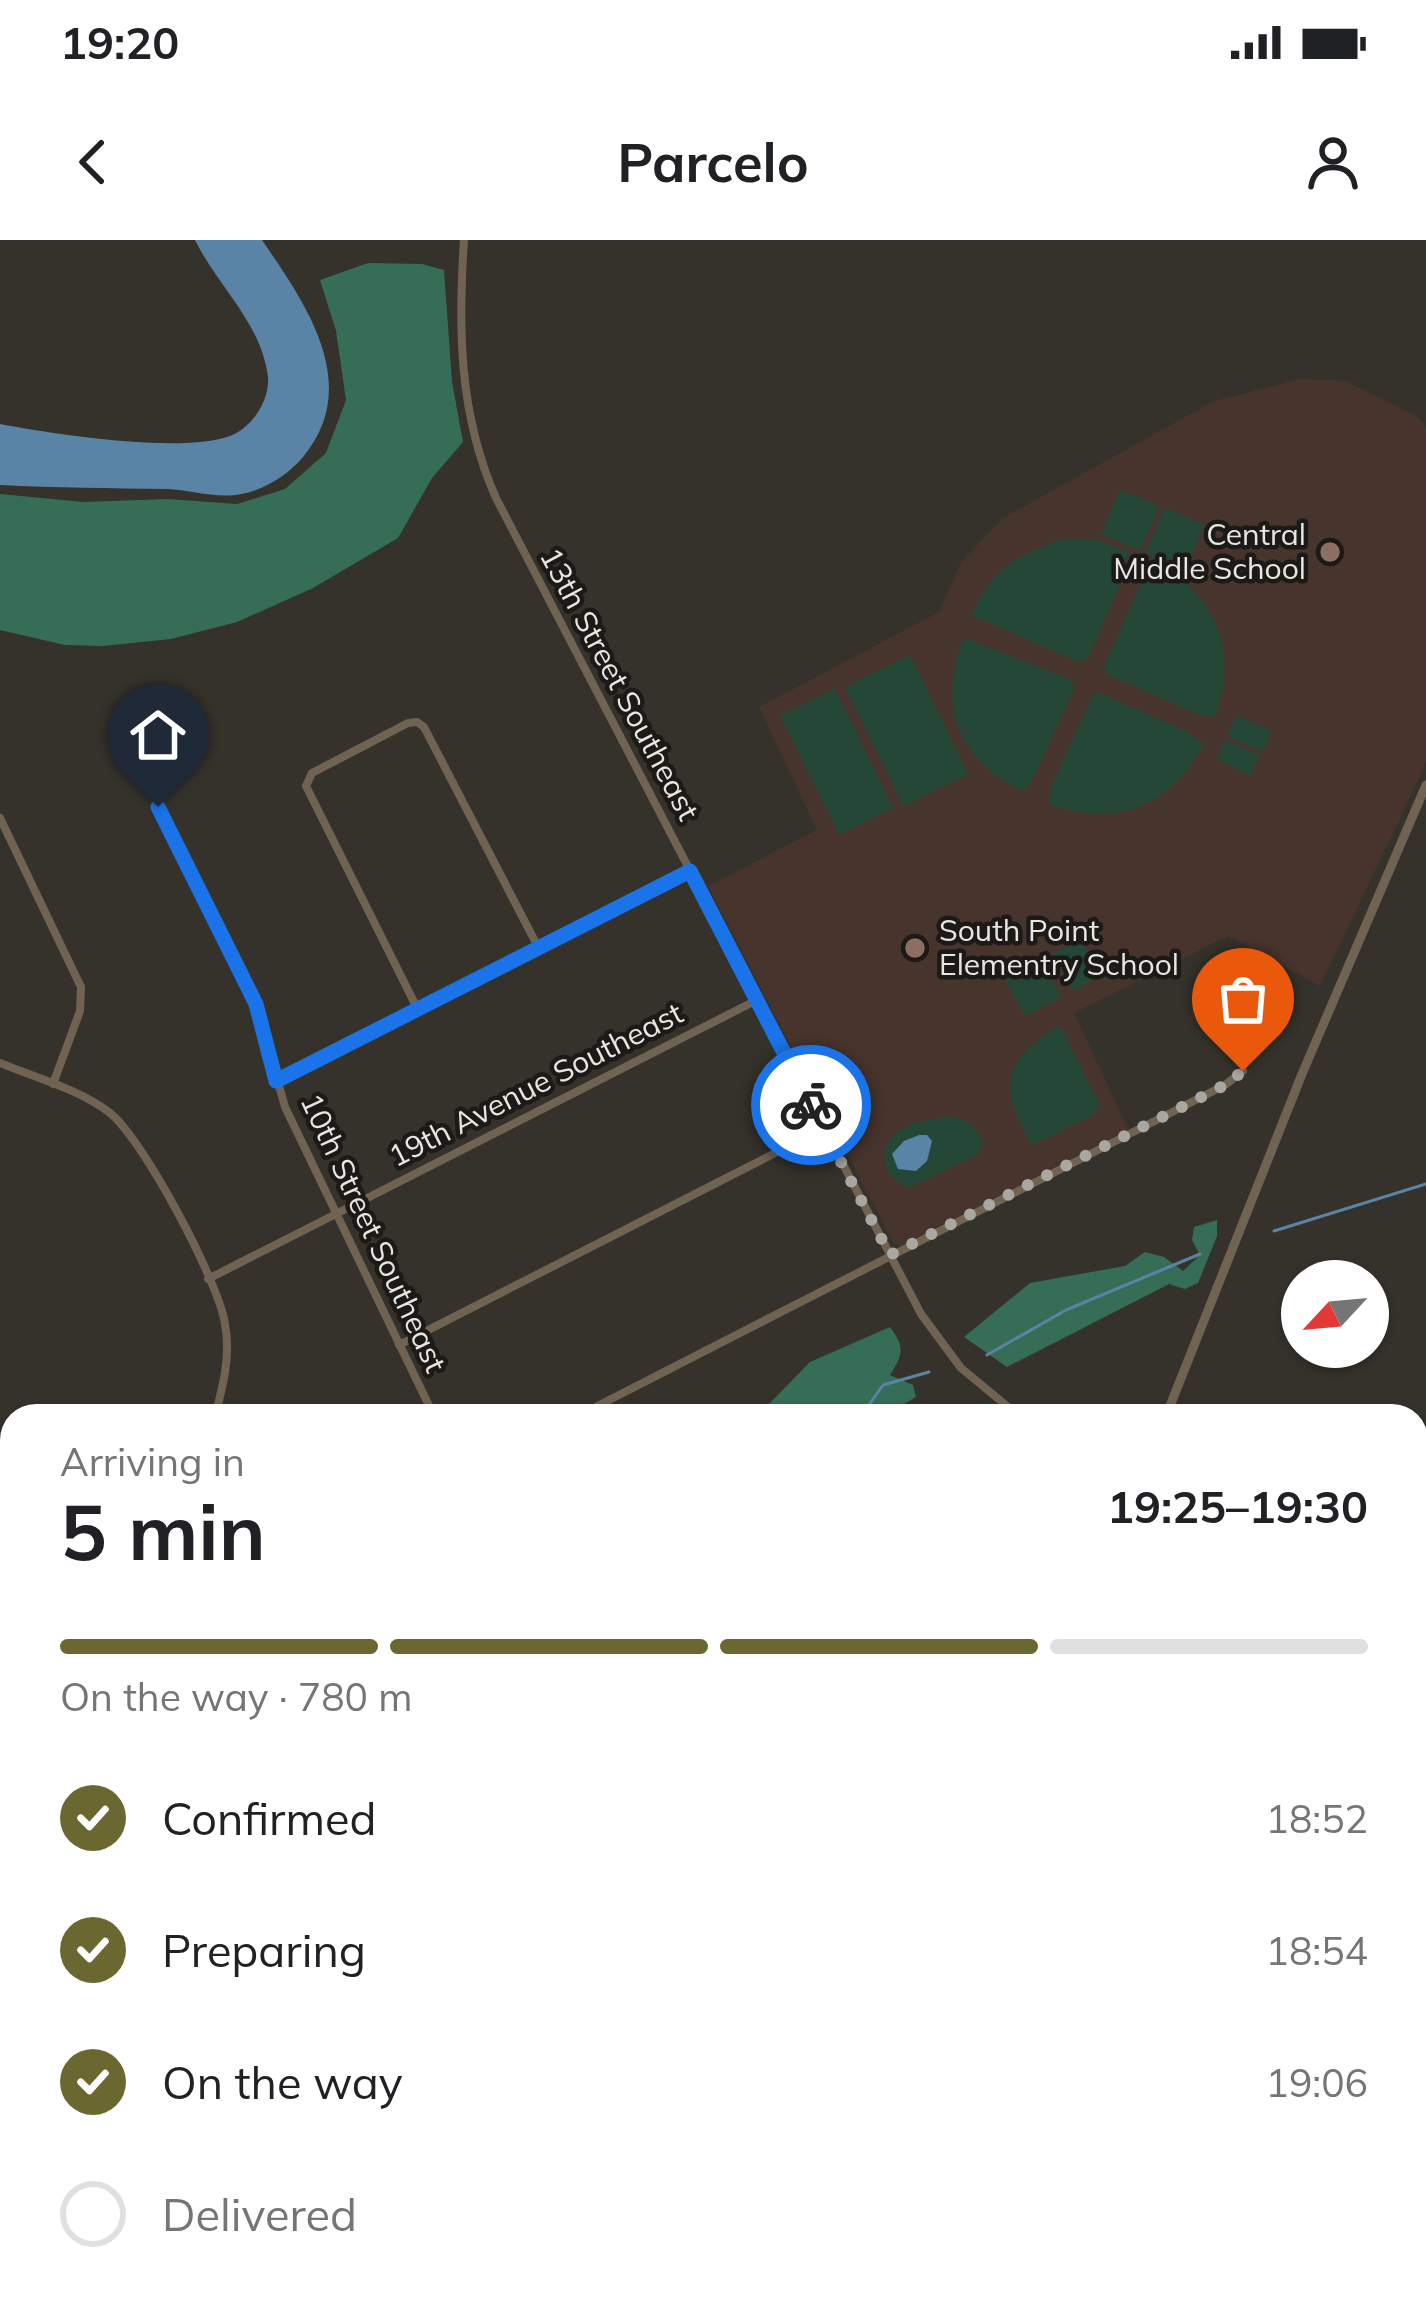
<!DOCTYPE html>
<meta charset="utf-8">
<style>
body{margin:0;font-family:Mulish,sans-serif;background:#f6f6f6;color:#202124;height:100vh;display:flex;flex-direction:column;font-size:45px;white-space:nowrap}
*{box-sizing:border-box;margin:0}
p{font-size:39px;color:#757577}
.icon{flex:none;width:66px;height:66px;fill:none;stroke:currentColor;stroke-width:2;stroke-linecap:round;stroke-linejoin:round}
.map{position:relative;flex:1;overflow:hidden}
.drawer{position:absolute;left:0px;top:1164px;width:1428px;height:903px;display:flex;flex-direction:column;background:#fff;border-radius:36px 36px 0 0;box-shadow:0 3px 9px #0004}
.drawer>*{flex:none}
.needle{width:78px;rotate:244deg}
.tools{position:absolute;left:1281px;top:1020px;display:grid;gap:24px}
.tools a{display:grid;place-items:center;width:108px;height:108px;border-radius:50%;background:#fff;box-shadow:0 3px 9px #0004;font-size:60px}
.pin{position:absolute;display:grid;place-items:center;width:102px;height:102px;color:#fff;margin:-123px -51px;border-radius:50% 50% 50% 0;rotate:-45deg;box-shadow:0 0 12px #0007}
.pin .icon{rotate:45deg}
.courier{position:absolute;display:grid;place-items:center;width:120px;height:120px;margin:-60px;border:9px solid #1a73e8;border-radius:50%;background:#fff;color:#222;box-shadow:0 3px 15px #0007}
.head em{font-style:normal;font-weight:700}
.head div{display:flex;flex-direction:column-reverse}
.head{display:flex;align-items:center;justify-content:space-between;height:204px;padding:0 60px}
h1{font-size:78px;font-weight:700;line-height:90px}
.bar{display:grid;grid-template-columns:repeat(4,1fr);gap:18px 12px;align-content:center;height:144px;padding:0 60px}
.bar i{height:15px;border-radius:9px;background:#e0e0e0}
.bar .active{background:#6a6730}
.bar p{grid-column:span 4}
ol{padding:0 60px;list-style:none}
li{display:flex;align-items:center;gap:36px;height:132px}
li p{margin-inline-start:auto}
li .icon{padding:12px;border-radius:50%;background:#6a6730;color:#fff;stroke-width:4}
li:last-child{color:#757577}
li i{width:66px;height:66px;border:6px solid #e0e0e0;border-radius:50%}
.status{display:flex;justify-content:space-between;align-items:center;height:84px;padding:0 60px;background:#fff;direction:ltr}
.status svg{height:33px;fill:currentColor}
header{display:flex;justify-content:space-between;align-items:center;height:156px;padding:0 60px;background:#fff;font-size:54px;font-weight:700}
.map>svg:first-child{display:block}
</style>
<div class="status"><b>19:20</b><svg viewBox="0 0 49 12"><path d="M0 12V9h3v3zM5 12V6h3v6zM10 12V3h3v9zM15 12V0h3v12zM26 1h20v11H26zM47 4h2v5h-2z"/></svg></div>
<header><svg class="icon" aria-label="back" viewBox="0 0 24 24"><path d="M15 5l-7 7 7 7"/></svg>Parcelo<svg class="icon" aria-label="person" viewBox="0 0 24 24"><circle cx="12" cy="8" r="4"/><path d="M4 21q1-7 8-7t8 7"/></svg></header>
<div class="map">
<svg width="1426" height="2065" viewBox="0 0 1426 2065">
<rect width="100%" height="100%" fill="#35322b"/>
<path fill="#47352d" d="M 1300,139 L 1345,141 L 1417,176 L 1426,187 L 1426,521 L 1422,532 L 1320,746 L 1228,696 L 1074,773 L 1128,889 L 900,1006 L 893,1002 L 708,646 L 817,590 L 759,467 L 939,372 L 961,322 L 1003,278 L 1214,161 Z"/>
<g fill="#244738">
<path d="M 1120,250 L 1159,266 L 1140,311 L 1101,294 Z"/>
<path d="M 1165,268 L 1204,285 L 1185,331 L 1145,314 Z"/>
<path d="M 1062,300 L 1097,300 L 1128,312 L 1124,335 L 1088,419 L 1079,422 L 972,376 C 987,332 1019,313 1062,300 Z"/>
<path d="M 1154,324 C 1217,353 1240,414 1214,478 L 1194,473 L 1108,435 L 1104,427 L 1142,341 Z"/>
<path d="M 964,398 L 1071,440 L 1074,448 L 1035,535 L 1024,552 C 958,521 936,465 964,398 Z"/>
<path d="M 910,415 L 968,534 L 903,566 L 845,447 Z"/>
<path d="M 835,449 L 893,568 L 839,595 L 780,475 Z"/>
<path d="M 1099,453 L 1187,492 L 1204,504 C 1170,567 1117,589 1049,564 L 1052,544 L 1093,455 Z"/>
<path d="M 1236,476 L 1272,491 L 1263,512 L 1227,496 Z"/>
<path d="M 1226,500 L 1260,516 L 1251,536 L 1217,520 Z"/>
<path d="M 1081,699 L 1100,736 L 1073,751 L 1053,714 Z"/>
<path d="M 1039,716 L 1061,758 L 1024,776 L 1003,735 Z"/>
<path d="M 1060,785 L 1099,863 L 1095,874 L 1032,905 C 997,848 1003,819 1060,785 Z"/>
<path d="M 951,877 C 969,881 978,887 983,906 L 977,915 L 908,948 C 895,941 886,934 885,919 C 883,886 925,879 951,877 Z"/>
</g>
<g fill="#366d56">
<path d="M 368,23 L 422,24 L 444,30 L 452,142 L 463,202 L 432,238 L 398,298 L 313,348 L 237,382 L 171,399 L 103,406 L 65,405 L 0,390 L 0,254 L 84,262 L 168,259 L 237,264 L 285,249 L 326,213 L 346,160 L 336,91 L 320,40 Z"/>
<path d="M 1217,980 L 1217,996 L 1198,1043 L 1185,1049 L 1169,1044 L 1007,1127 L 964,1097 L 1030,1043 L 1125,1026 L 1145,1012 L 1164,1017 L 1183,1031 L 1200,1015 L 1192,1000 L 1194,987 Z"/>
<path d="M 890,1087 C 905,1107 903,1114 890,1135 L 913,1145 L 916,1157 L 883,1176 L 743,1176 L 770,1163 L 810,1122 Z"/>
</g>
<g fill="#5a84a6">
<path d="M 195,0 L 262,0 C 306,64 363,145 303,217 C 288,235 264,250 241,254 C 216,259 192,250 167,249 C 111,248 56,248 0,245 L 0,184 C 52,194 183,214 230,196 C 252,188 270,160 268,137 C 261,82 218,47 195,0 Z"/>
<path d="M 919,895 L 927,895 L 932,901 L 927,921 L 916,931 L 898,929 L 892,914 L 904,901 Z"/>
<path d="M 0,1793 L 12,1795 L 12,1857 L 0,1854 Z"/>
<path d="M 399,2055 L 468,2055 L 471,2065 L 402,2065 Z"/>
</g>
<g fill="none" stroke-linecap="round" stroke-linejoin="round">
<g stroke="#5a84a6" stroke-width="3">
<path d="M 1274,991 L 1426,944"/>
<path d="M 987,1115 L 1066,1070 L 1200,1014"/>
<path d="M 861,1176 L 883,1145 L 929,1132"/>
</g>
<g stroke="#716352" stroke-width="8">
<path d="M 464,0 C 458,89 459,175 496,258 L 921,1074 L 961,1128 L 1019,1176"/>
<path d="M 157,567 L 256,764 L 285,867 L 434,1176"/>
<path d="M 0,578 L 81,747 L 80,771 L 53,844"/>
<path d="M 417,768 L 306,546 L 312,533 L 408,483 L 417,482 L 424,487 L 538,707"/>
<path d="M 0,823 C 36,838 79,849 110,873 C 143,899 219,1042 225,1084 C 231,1116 223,1146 215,1176"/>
<path d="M 276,841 L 690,631"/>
<path d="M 208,1039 L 757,760"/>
<path d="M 399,1105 L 824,888"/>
<path d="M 578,1176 L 1225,845 L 1243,831"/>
<path d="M 1416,1316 L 1426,1311"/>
<path d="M 1416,1471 L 1426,1466"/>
<path d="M 1416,1668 L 1426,1663"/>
<path d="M 1416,1918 L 1420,1939 L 1416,1964"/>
<path d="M 1416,2022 L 1426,2046"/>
<path d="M 656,2055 L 657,2065"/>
<path d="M 1051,2065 L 1071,2055"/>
<path d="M 1396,2065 L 1426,2051"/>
</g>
<g stroke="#716352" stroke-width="9">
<path d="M 1166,1176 L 1302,834 L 1426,545"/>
<path d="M 1416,1583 L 1426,1603"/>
<path d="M 1416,1623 L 1426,1643"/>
<path d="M 828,2065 L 832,2055"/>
</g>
</g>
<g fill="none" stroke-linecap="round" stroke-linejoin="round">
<path stroke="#a9a7a2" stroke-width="12" stroke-dasharray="0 21.6" d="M 811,865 L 890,1015 L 1225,845 L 1243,831"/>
<path stroke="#1a73e8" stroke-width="15" d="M 158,567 L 256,764 L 276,841 L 690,631 L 811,865"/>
</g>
<g fill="#8d6e63" stroke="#1b1a17" stroke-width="4.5">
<circle cx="1330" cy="312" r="12"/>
<circle cx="915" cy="708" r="12"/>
</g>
<g text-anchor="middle" stroke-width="9" stroke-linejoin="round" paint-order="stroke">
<g font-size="30" fill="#e8e6e2" stroke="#1b1a17" text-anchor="end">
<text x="1306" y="305">Central<tspan x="1306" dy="34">Middle School</tspan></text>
<text x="939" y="701" text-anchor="start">South Point<tspan x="939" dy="34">Elementry School</tspan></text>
</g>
<g font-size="30" fill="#e8e6e2" stroke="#1b1a17">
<text transform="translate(619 444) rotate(62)" y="10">13th Street Southeast</text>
<text transform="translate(536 845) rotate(-27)" y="10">19th Avenue Southeast</text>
<text transform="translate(373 993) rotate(65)" y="10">10th Street Southeast</text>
</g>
</g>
</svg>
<div class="tools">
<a><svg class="needle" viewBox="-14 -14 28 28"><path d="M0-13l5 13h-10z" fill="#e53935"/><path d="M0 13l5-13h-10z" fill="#757577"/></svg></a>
</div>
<div class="pin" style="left:1243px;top:831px;background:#ea580c"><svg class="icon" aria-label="bag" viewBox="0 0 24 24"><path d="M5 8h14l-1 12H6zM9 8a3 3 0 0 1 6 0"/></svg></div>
<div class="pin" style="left:158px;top:567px;background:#1f2937"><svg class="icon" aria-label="home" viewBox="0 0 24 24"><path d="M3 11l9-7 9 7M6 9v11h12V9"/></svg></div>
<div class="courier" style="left:811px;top:865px"><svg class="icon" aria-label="bike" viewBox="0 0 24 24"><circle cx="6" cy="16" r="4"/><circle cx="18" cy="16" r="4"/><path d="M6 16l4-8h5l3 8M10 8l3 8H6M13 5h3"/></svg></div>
<section class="drawer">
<div class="head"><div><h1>5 min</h1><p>Arriving in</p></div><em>19:25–19:30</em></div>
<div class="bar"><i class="active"></i><i class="active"></i><i class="active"></i><i></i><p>On the way · 780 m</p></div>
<ol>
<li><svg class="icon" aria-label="check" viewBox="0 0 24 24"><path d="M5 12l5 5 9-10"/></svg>Confirmed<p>18:52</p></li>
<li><svg class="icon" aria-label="check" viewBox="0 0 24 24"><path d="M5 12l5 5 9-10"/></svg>Preparing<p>18:54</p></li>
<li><svg class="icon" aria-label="check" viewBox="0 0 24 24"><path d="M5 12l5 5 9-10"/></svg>On the way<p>19:06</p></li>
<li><i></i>Delivered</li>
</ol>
</section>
</div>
